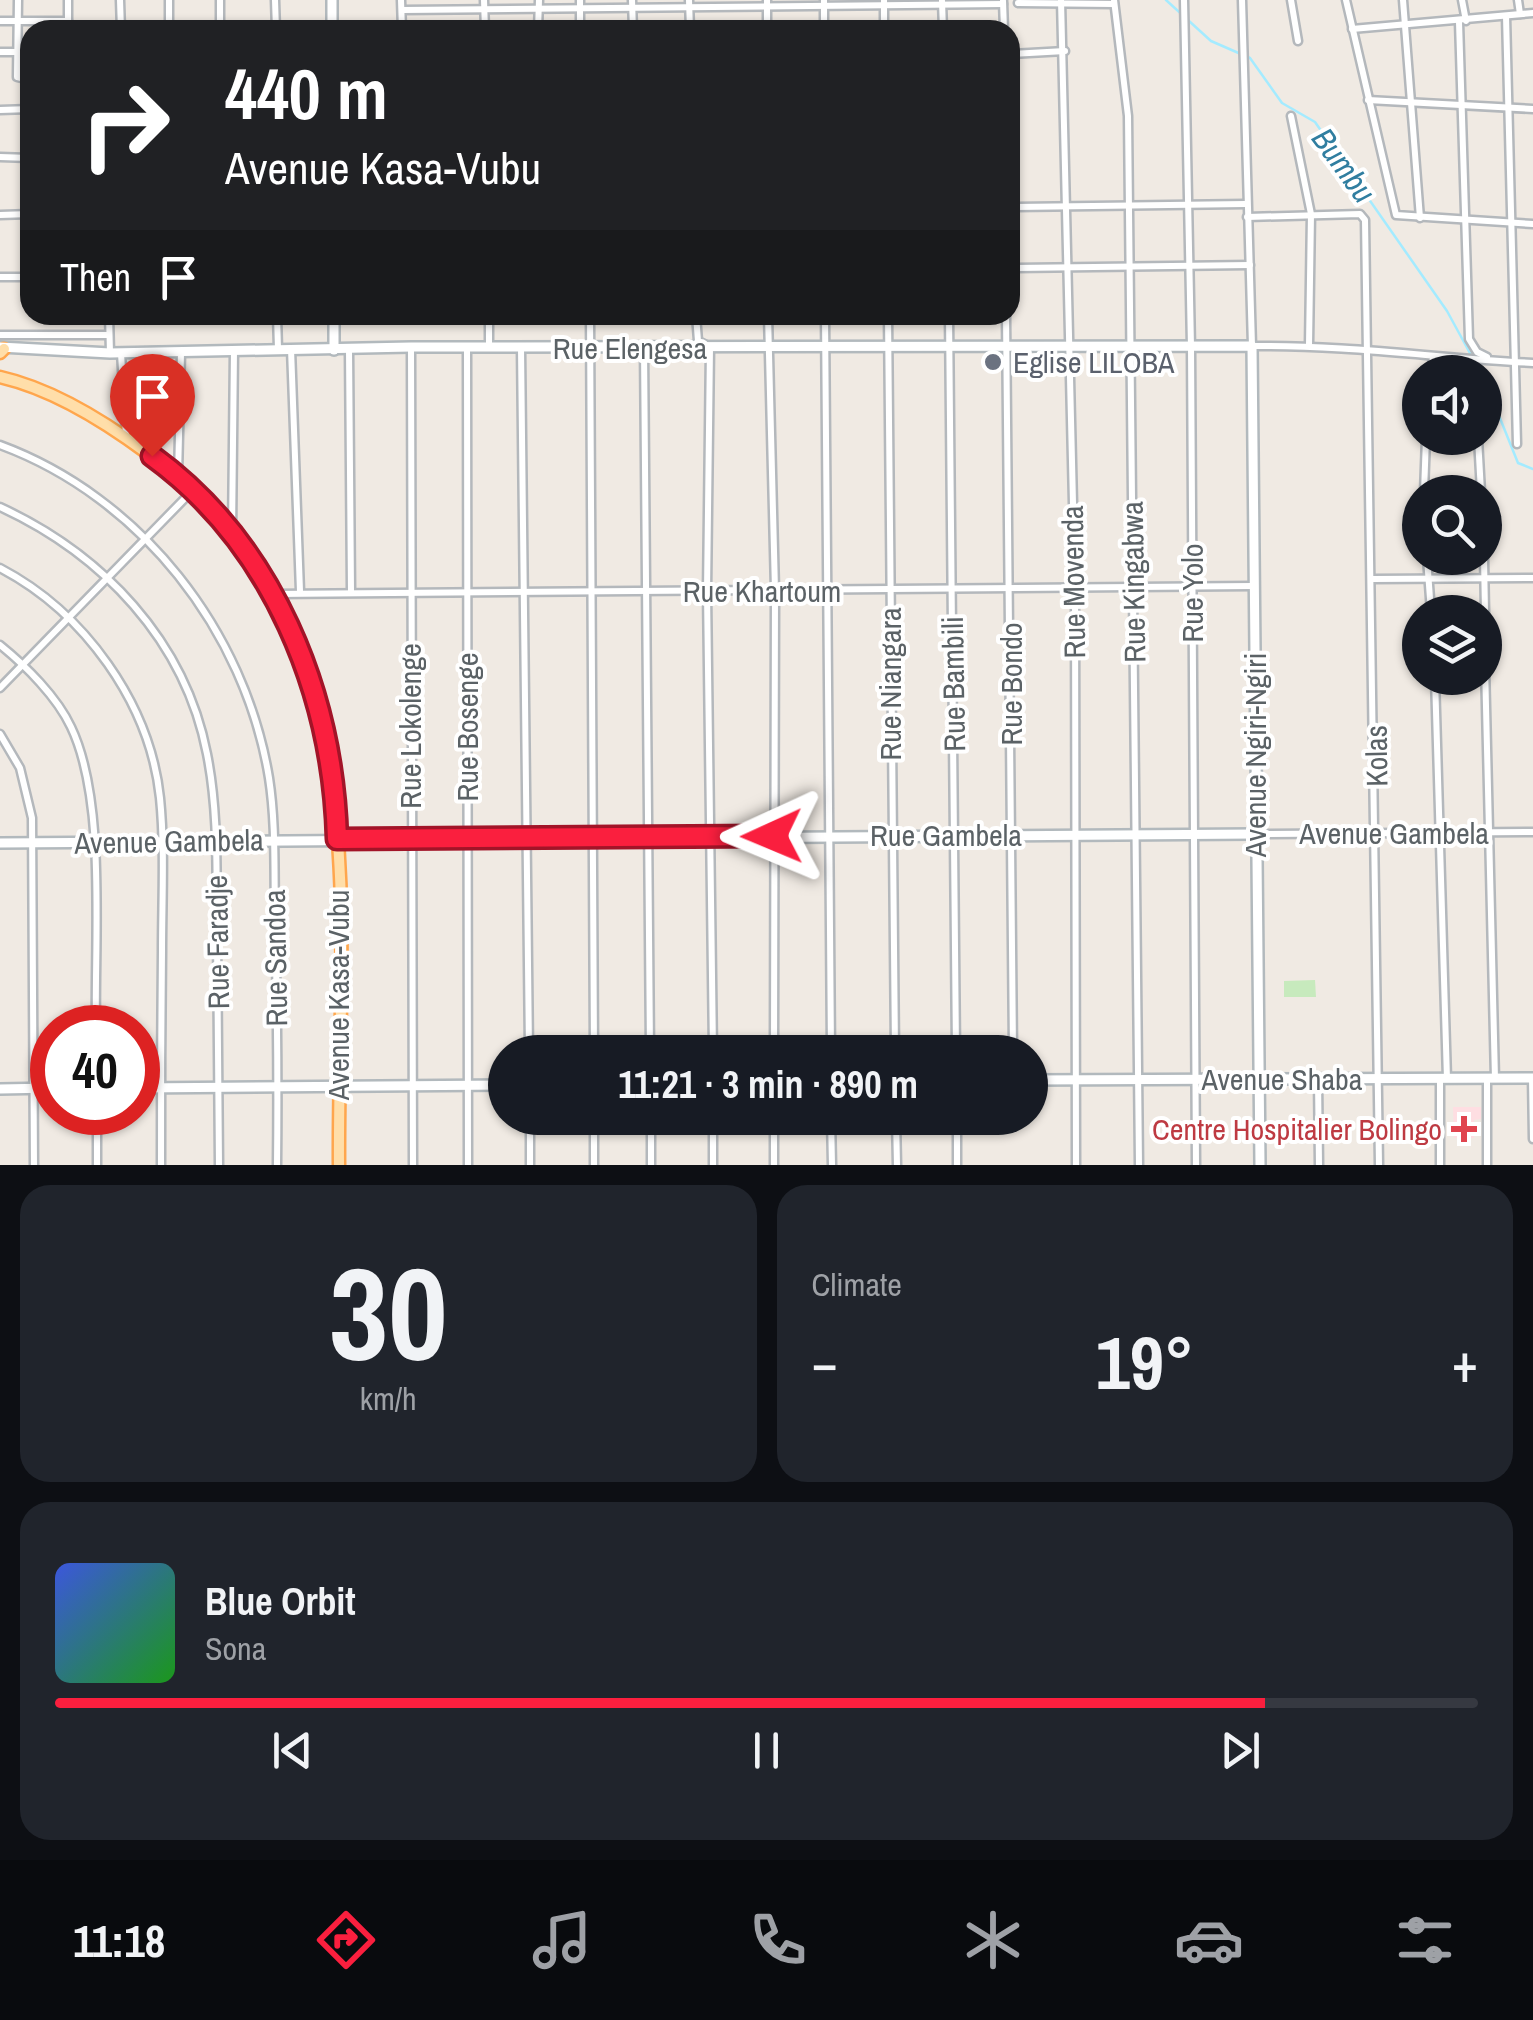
<!DOCTYPE html>
<meta charset="utf-8">
<style>
:root{--surface:#171b24;--page:#20242c;--text:#f1f3f6;--muted:#9ea1a6;--line:#363941;--accent:#fa1f3e}
body{margin:0;font-family:"Archivo Narrow",sans-serif;background:var(--page);color:var(--text);height:100vh;display:flex;flex-direction:column;font-size:38px;white-space:nowrap}
*{box-sizing:border-box;margin:0}
p{font-size:32px;color:var(--muted)}
.icon{flex:none;width:55px;height:55px;fill:none;stroke:currentColor;stroke-width:2;stroke-linecap:round;stroke-linejoin:round}
.map{position:relative;height:1165px;overflow:hidden}
.drawer{display:flex;flex-direction:column;gap:20px;padding:20px;background:#0d0f14;flex:1}
.drawer>*{flex:none}
.banner{position:absolute;left:20px;top:20px;width:1000px;height:305px;border-radius:30px;box-shadow:0 2px 8px #0004;background:#202124;color:#fff;overflow:hidden}
.controls{position:absolute;left:1402px;top:355px;display:grid;gap:20px}
.controls a{display:grid;place-items:center;width:100px;height:100px;border-radius:50%;background:var(--surface);box-shadow:0 2px 8px #0004;font-size:50px}
.speed{position:absolute;left:30px;top:1005px;display:flex;gap:20px;font-size:50px;font-weight:700;text-align:center}
.speed>*{display:grid;place-content:center;width:130px;height:130px;border-radius:50%;background:var(--surface);box-shadow:0 2px 8px #0004;line-height:1}
.speed .limit{border:15px solid #d22;background:#fff;color:#111}
.pin{position:absolute;display:grid;place-items:center;width:85px;height:85px;color:#fff;margin:-102px -42px;border-radius:50% 50% 50% 0;rotate:-45deg;box-shadow:0 0 10px #0007}
.pin .icon{rotate:45deg}
.me{position:absolute;width:110px;margin:-55px;rotate:269deg;stroke-linejoin:round;filter:drop-shadow(0 0 8px #0008)}
.turn{display:flex;align-items:center;gap:35px;height:210px;padding:0 40px;font-size:45px}
.turn .icon{width:130px;height:130px;stroke-width:2.5}
.turn b{display:block;font-size:70px;line-height:85px}
.then{display:flex;align-items:center;height:95px;padding:0 40px;background:#0003;gap:20px;font-size:38px}
.big{font-size:75px;font-weight:700;line-height:1.1}
.drawer .card{flex:1;display:flex;flex-direction:column;justify-content:center;gap:15px;min-width:0;padding:0 35px;border-radius:30px;background:var(--page)}
.drawer .dial{align-items:center;gap:0}
.dial b{font-size:130px;line-height:1}
.song{display:flex;align-items:center;gap:30px}
.cover{width:120px;height:120px;border-radius:15px;background:linear-gradient(135deg,hsl(230 70% 55%),hsl(120 70% 35%))}
.played{height:10px;border-radius:5px;background:linear-gradient(90deg,var(--accent) 85%,var(--line) 85%)}
.keys{display:flex;justify-content:space-around;direction:ltr}
.heat{display:flex;justify-content:space-between;align-items:center;font-size:55px;direction:ltr}
.drawer .tiles{flex:1;display:grid;gap:20px;grid-template-columns:1fr 1fr}
.card:last-child{grid-column:span 2}
.trip{position:absolute;left:488px;top:1035px;width:560px;height:100px;border-radius:50px;background:var(--surface);box-shadow:0 2px 8px #0004;font-weight:700;line-height:100px;text-align:center}
.tab-bar{display:flex;height:160px;justify-content:space-around;align-items:center;background:#090b0e;color:var(--muted)}
.tab-bar .icon{width:70px;height:70px}
.tab-bar .active{color:var(--accent)}
.tab-bar b{font-size:45px;color:var(--text)}
.map>svg:first-child{display:block}
</style>
<div class="map">
<svg width="1533" height="1165" viewBox="0 0 1533 1165">
<rect width="100%" height="100%" fill="#f0eae3"/>
<path fill="#fedee2" d="M 1453,1107 L 1481,1107 L 1481,1119 L 1474,1120 L 1474,1138 L 1454,1138 Z"/>
<path fill="#c7eabd" d="M 1315,980 L 1316,997 L 1284,997 L 1284,981 Z"/>
<g fill="none" stroke-linecap="round" stroke-linejoin="round">
<g stroke="#a4ebff" stroke-width="2.5">
<path d="M 1166,0 L 1211,41 L 1250,58 L 1282,103 L 1315,122 L 1447,311 L 1471,355"/>
<path d="M 1475,362 L 1480,372"/>
<path d="M 1485,381 L 1518,463 L 1533,469"/>
</g>
<defs>
<g id="street">
<path d="M 18,0 L 17,77 L 30,80"/>
<path d="M 68,0 L 68,30"/>
<path d="M 120,0 L 121,30"/>
<path d="M 220,0 L 220,30"/>
<path d="M 275,0 L 276,30"/>
<path d="M 401,0 L 402,30"/>
<path d="M 484,0 L 485,30"/>
<path d="M 580,0 L 580,30"/>
<path d="M 632,0 L 633,30"/>
<path d="M 689,0 L 690,30"/>
<path d="M 824,0 L 824,30"/>
<path d="M 1061,0 L 1075,587 L 1076,1165"/>
<path d="M 1114,0 L 1128,116 L 1139,1165"/>
<path d="M 1184,0 L 1191,347 L 1196,1165"/>
<path d="M 1242,0 L 1252,346 C 1346,345 1439,358 1533,363"/>
<path d="M 1291,0 L 1298,41"/>
<path d="M 1346,0 L 1396,215 L 1533,224"/>
<path d="M 1403,0 L 1420,218"/>
<path d="M 1462,0 L 1466,21"/>
<path d="M 1518,0 L 1520,14"/>
<path d="M 942,1 L 943,30"/>
<path d="M 1003,1 L 1004,30"/>
<path d="M 1018,3 L 1114,4"/>
<path d="M 402,10 L 1003,4"/>
<path d="M 1506,16 L 1517,444"/>
<path d="M 0,21 L 68,21"/>
<path d="M 1459,22 L 1469,339 L 1477,352 L 1487,357"/>
<path d="M 1352,29 L 1533,13"/>
<path d="M 169,30 L 169,0"/>
<path d="M 538,30 L 539,0"/>
<path d="M 767,30 L 767,0"/>
<path d="M 884,30 L 884,0"/>
<path d="M 0,52 L 17,52"/>
<path d="M 1010,54 L 1065,51"/>
<path d="M 1368,100 L 1533,109"/>
<path d="M 0,110 L 30,109"/>
<path d="M 1291,116 L 1311,214 L 1309,345"/>
<path d="M 0,157 L 30,158"/>
<path d="M 1010,207 L 1246,204"/>
<path d="M 0,215 L 30,214"/>
<path d="M 1247,217 L 1360,214 L 1365,220 L 1379,1165"/>
<path d="M 1010,268 L 1250,265"/>
<path d="M 0,277 L 30,277"/>
<path d="M 109,315 L 110,353"/>
<path d="M 277,315 L 278,349"/>
<path d="M 590,315 L 594,1052"/>
<path d="M 696,315 L 698,341 L 710,347 L 707,592 L 713,1052"/>
<path d="M 768,315 L 775,590 L 774,1052"/>
<path d="M 825,315 L 831,1052"/>
<path d="M 888,315 L 895,1052"/>
<path d="M 949,315 L 956,1052"/>
<path d="M 1006,315 L 1013,1052"/>
<path d="M 0,335 L 109,335"/>
<path d="M 411,347 L 413,1165"/>
<path d="M 489,347 L 489,315"/>
<path d="M 467,348 L 468,1165"/>
<path d="M 521,348 L 529,1052"/>
<path d="M 644,348 L 650,1052"/>
<path d="M 291,349 L 300,591"/>
<path d="M 349,350 L 351,591"/>
<path d="M 121,353 L 126,436"/>
<path d="M 1431,372 L 1433,357"/>
<path d="M 1478,438 L 1481,492"/>
<path d="M 0,445 C 141,497 245,631 269,778 C 276,823 274,870 275,915 C 277,998 278,1082 277,1165"/>
<path d="M 178,476 L 181,353"/>
<path d="M 1424,492 L 1426,438"/>
<path d="M 0,507 C 102,554 185,640 207,754 C 219,814 216,876 217,936 C 218,1013 219,1089 219,1165"/>
<path d="M 232,534 L 234,350"/>
<path d="M 1427,558 L 1431,612"/>
<path d="M 1484,558 L 1485,612"/>
<path d="M 0,568 C 84,612 150,703 160,798 C 165,848 162,900 162,951 C 161,1022 161,1094 161,1165"/>
<path d="M 1373,579 L 1533,578"/>
<path d="M 273,594 L 1253,586"/>
<path d="M 0,645 C 26,666 57,697 71,727 C 107,802 94,943 96,1028"/>
<path d="M 1485,665 L 1495,1079"/>
<path d="M 1435,678 L 1447,1079"/>
<path d="M 0,688 L 191,492"/>
<path d="M 0,734 L 20,768 L 32,818 L 34,1165"/>
<path d="M 1255,834 L 1533,832"/>
<path d="M 1532,1078 L 1533,1139"/>
<path d="M 1318,1079 L 1319,1165"/>
<path d="M 1487,1079 L 1487,1165"/>
<path d="M 97,1112 L 97,1165"/>
<path d="M 530,1118 L 530,1165"/>
<path d="M 594,1118 L 594,1165"/>
<path d="M 651,1118 L 651,1165"/>
<path d="M 774,1118 L 774,1165"/>
<path d="M 831,1118 L 832,1165"/>
<path d="M 896,1118 L 897,1165"/>
<path d="M 957,1118 L 957,1165"/>
<path d="M 713,1165 L 713,1118"/>
<path d="M 1440,1165 L 1440,1079"/>
</g>
<g id="secondary">
<path d="M 332,0 L 332,30"/>
<path d="M 334,315 L 334,350"/>
<path d="M 0,347 L 110,353 L 411,347 L 1252,346 L 1260,1165"/>
<path d="M 0,843 L 1255,834"/>
<path d="M 1030,1080 L 1533,1078"/>
<path d="M 138,1088 L 505,1085"/>
<path d="M 0,1089 L 52,1088"/>
</g>
<g id="primary">
<path d="M 0,353 L 4,349"/>
<path d="M 0,377 C 53,389 104,421 147,453 C 384,627 337,908 339,1165"/>
</g>
</defs>
<use href="#street" stroke="#b4b8bc" stroke-width="11"/>
<use href="#secondary" stroke="#b2b9bd" stroke-width="14"/>
<use href="#primary" stroke="#ffa64d" stroke-width="15"/>
<use href="#street" stroke="#fff" stroke-width="6"/>
<use href="#secondary" stroke="#fff" stroke-width="9"/>
<use href="#primary" stroke="#ffdea9" stroke-width="10"/>
</g>
<g fill="none" stroke-linecap="round" stroke-linejoin="round">
<defs>
<path id="route" d="M 152,456 C 273,544 333,693 337,839 L 772,836"/>
</defs>
<use href="#route" stroke="#a21428" stroke-width="25"/>
<use href="#route" stroke="#fa1f3e" stroke-width="18"/>
</g>
<circle fill="#6b7280" stroke="#fff" stroke-width="4" cx="993" cy="362" r="10"/>
<path fill="#e0444e" stroke="#fff" stroke-width="4" d="M1459 1114h10v10h10v10h-10v10h-10v-10h-10v-10h10z"/>
<g text-anchor="middle" dominant-baseline="central" stroke-width="8" stroke-linejoin="round" paint-order="stroke">
<g font-size="30" fill="#5b6266" stroke="#fff">
<text x="630" y="348">Rue Elengesa</text>
<text transform="translate(1073 582) rotate(-91)">Rue Movenda</text>
<text transform="translate(1133 582) rotate(-91)">Rue Kingabwa</text>
<text x="762" y="591">Rue Khartoum</text>
<text transform="translate(1192 593) rotate(-90)">Rue Yolo</text>
<text transform="translate(890 684) rotate(-90)">Rue Niangara</text>
<text transform="translate(953 684) rotate(-91)">Rue Bambili</text>
<text transform="translate(1011 684) rotate(-90)">Rue Bondo</text>
<text transform="translate(410 726) rotate(-90)">Rue Lokolenge</text>
<text transform="translate(467 727) rotate(-90)">Rue Bosenge</text>
<text transform="translate(1255 755) rotate(-90)">Avenue Ngiri-Ngiri</text>
<text transform="translate(1376 756) rotate(-91)">Kolas</text>
<text x="1394" y="833">Avenue Gambela</text>
<text x="946" y="835">Rue Gambela</text>
<text transform="translate(169 841) rotate(-1)">Avenue Gambela</text>
<text transform="translate(217 942) rotate(-91)">Rue Faradje</text>
<text transform="translate(275 958) rotate(-91)">Rue Sandoa</text>
<text transform="translate(338 995) rotate(-90)">Avenue Kasa-Vubu</text>
<text x="1282" y="1079">Avenue Shaba</text>
</g>
<g font-size="30" fill="#5b616d" stroke="#fff" text-anchor="start">
<text x="1013" y="362">Eglise LILOBA</text>
</g>
<g font-size="30" fill="#be3a42" stroke="#fff" text-anchor="end">
<text x="1442" y="1129">Centre Hospitalier Bolingo</text>
</g>
<g font-size="32" font-style="italic" fill="#307ea0" stroke="#fff">
<text transform="translate(1344 165) rotate(54)">Bumbu</text>
</g>
</g>
</svg>
<div class="controls">
<a><svg class="icon" aria-label="sound" viewBox="0 0 24 24"><path d="M4 9h4l5-4v14l-5-4H4zM17 9q2 3 0 6"/></svg></a>
<a><svg class="icon" aria-label="search" viewBox="0 0 24 24"><circle cx="10" cy="10" r="6"/><path d="M15 15l6 6"/></svg></a>
<a><svg class="icon" aria-label="layers" viewBox="0 0 24 24"><path d="M12 4l9 5-9 5-9-5zM3 14l9 5 9-5"/></svg></a>
</div>
<div class="speed"><div class="limit">40</div></div>
<div class="pin" style="left:152px;top:456px;background:#d93025"><svg class="icon" aria-label="arrive" viewBox="0 0 24 24"><path d="M6 21V4h12l-3 4 3 4H6"/></svg></div>
<svg class="me" style="left:772px;top:836px" viewBox="-20 -20 40 40"><path d="M0-17L14 15 0 8-14 15z" fill="#fa1f3e" stroke="#fff" stroke-width="4"/></svg>
<div class="trip">11:21 · 3 min · 890 m</div>
<div class="banner">
<div class="turn"><svg class="icon" aria-label="right" viewBox="0 0 24 24"><path d="M7 20v-9h11M14 6l5 5-5 5"/></svg><div><b>440 m</b>Avenue Kasa-Vubu</div></div>
<div class="then">Then<svg class="icon" aria-label="arrive" viewBox="0 0 24 24"><path d="M6 21V4h12l-3 4 3 4H6"/></svg></div>
</div>
</div>
<section class="drawer">
<div class="tiles">
<div class="card dial"><b>30</b><p>km/h</p></div>
<div class="card"><p>Climate</p>
<div class="heat"><a>−</a><b class="big">19°</b><a>+</a></div>
</div>
<div class="card">
<div class="song"><i class="cover"></i><div><b>Blue Orbit</b><p>Sona</p></div></div>
<div class="played"></div>
<div class="keys"><svg class="icon" aria-label="previous" viewBox="0 0 24 24"><path d="M18 5L8 12l10 7zM5 5v14"/></svg><svg class="icon" aria-label="pause" viewBox="0 0 24 24"><path d="M8 5v14M16 5v14"/></svg><svg class="icon" aria-label="next" viewBox="0 0 24 24"><path d="M6 5l10 7-10 7zM19 5v14"/></svg></div>
</div>
</div>
</section>
<nav class="tab-bar">
<b>11:18</b>
<svg class="icon active" aria-label="directions" viewBox="0 0 24 24"><path d="M12 3l9 9-9 9-9-9zM9 14v-3h6M13 9l2 2-2 2"/></svg>
<svg class="icon" aria-label="music" viewBox="0 0 24 24"><path d="M9 18V5l10-2v13"/><circle cx="6" cy="18" r="3"/><circle cx="16" cy="16" r="3"/></svg>
<svg class="icon" aria-label="phone" viewBox="0 0 24 24"><path d="M5 4h4l2 5-3 2q2 4 5 5l2-3 5 2v4C11 20 4 13 5 4z"/></svg>
<svg class="icon" aria-label="climate" viewBox="0 0 24 24"><path d="M12 3v18M4 7l16 10M4 17L20 7"/></svg>
<svg class="icon" aria-label="car" viewBox="0 0 24 24"><path d="M5 17H2v-5l4-1 3-4h7l3 4 3 1v5h-3M9 17h6M6 11h13"/><circle cx="7" cy="17" r="2"/><circle cx="17" cy="17" r="2"/></svg>
<svg class="icon" aria-label="filters" viewBox="0 0 24 24"><path d="M4 7h16M4 17h16"/><circle cx="9" cy="7" r="2"/><circle cx="15" cy="17" r="2"/></svg>
</nav>
